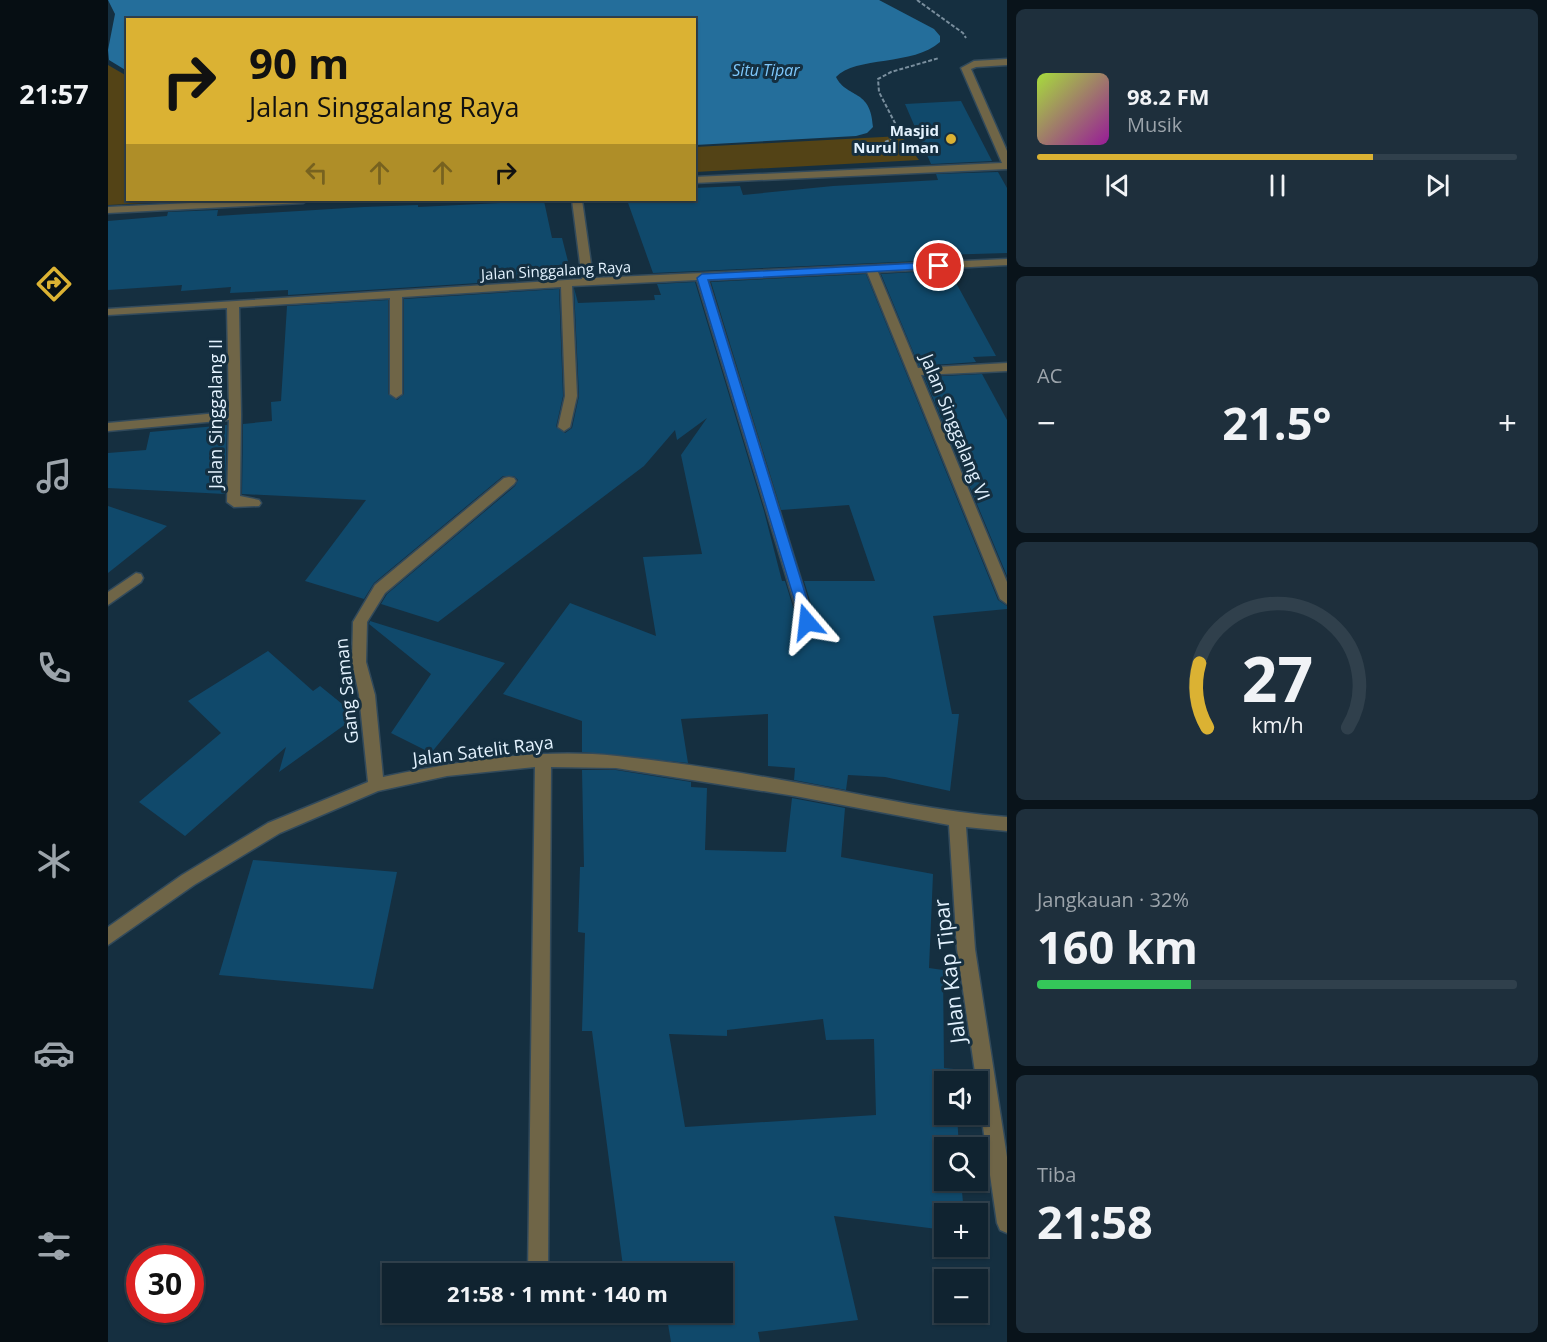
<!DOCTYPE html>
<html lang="id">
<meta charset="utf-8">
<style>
:root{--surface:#102330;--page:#1e2f3c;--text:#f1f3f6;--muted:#9ca4ab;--line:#30404c;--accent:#dbb233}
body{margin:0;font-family:"Open Sans",sans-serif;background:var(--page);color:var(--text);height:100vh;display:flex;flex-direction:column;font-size:22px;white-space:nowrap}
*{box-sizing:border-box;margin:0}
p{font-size:20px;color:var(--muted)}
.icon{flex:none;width:33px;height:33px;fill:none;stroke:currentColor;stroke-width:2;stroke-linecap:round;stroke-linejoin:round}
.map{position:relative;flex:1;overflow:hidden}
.side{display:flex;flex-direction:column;gap:9px;padding:9px;background:#09131a;width:540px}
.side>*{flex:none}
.top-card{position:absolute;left:18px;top:18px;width:570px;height:183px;border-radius:0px;box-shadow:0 2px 4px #0004,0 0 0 2px var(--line);background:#dbb233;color:#111;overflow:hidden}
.controls{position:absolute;left:826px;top:1071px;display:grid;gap:12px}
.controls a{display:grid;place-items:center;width:54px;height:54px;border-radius:0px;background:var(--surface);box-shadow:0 2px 4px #0004,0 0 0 2px var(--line);font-size:30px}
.speed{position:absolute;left:18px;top:1245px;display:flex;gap:12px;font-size:30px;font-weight:700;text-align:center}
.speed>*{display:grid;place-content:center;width:78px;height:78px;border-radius:50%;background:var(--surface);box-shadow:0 2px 4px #0004,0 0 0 2px var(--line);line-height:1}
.speed .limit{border:9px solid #d22;background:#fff;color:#111}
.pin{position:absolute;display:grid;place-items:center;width:51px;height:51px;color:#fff;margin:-26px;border:3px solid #fff;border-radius:50%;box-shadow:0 2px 6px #0007}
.me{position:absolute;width:66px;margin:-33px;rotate:343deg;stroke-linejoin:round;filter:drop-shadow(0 0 4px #0008)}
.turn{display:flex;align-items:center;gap:21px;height:126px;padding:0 24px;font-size:27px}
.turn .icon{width:78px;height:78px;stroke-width:2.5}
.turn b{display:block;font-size:42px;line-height:51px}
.lanes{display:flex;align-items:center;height:57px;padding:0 24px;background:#0003;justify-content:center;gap:30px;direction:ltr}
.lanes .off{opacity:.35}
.big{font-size:45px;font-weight:700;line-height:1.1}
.side .widget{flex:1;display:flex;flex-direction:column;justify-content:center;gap:9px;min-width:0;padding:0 21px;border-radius:9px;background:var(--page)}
.side .dial{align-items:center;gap:0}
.dial svg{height:156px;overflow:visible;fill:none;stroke:var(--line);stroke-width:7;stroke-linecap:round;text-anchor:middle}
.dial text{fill:var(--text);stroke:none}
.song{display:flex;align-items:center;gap:18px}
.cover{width:72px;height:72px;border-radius:9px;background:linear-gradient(135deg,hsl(80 70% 55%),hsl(300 70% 35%))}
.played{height:6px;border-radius:3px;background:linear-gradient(90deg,var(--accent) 70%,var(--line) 70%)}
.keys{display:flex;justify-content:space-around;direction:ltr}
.heat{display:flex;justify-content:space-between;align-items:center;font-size:33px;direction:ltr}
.charge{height:9px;border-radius:4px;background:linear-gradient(90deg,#34c759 32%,var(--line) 0)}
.trip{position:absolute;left:274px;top:1263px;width:351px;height:60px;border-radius:0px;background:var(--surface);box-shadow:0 2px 4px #0004,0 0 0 2px var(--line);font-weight:700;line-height:60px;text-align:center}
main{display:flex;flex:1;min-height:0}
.tab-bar{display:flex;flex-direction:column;width:108px;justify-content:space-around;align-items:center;background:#060e13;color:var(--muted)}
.tab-bar .icon{width:42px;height:42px}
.tab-bar .active{color:var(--accent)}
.tab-bar b{font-size:27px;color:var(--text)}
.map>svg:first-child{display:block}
</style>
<main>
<nav class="tab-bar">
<b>21:57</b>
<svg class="icon active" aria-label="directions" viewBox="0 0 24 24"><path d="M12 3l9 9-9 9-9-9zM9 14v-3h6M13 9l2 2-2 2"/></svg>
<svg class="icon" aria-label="music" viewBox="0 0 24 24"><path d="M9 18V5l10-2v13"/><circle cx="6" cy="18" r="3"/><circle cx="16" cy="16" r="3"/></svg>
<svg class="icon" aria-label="phone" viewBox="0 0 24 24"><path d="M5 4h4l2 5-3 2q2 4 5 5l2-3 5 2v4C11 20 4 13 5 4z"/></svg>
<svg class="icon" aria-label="climate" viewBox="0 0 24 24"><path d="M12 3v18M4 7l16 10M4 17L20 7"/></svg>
<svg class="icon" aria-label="car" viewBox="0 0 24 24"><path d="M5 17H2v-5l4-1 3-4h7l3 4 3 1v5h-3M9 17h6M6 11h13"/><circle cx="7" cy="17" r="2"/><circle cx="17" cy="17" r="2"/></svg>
<svg class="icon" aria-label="filters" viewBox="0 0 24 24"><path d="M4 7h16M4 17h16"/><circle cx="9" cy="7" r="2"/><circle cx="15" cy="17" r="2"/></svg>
</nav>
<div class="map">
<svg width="899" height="1342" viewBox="0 0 899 1342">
<rect width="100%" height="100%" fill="#152f40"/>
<g fill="#534316">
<path d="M 0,65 L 19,76 L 20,200 L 105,200 L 0,205 Z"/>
<path d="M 793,136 L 811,160 L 587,172 L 587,147 Z"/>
</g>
<path fill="#246e9b" d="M 0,0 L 771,0 L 826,29 L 832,36 L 832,42 C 806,66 747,56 728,77 C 739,99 763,88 765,127 L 759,133 L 748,136 L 587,145 L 586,20 L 20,20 L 19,71 L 1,60 L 0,50 L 7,14 Z"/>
<g fill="#10496b" fill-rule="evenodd">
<path d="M 853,101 L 884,161 L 823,164 L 797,104 Z"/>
<path d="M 890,172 L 899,188 L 899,253 L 832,255 L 835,260 L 545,273 L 519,200 L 586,200 L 586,188 L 632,186 L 635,195 L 725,186 L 830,180 L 828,174 Z"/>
<path d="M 436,201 L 444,238 L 454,238 L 464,277 L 180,295 L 180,290 L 122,293 L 123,287 L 73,291 L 74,285 L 0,290 L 0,221 L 59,216 L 60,212 L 110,210 L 109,216 L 256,207 L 310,205 L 310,207 Z"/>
<path d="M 841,270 L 888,356 L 865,357 L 868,362 L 811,366 L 773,274 Z"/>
<path d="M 758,274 L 890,600 L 899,606 L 899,609 L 825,616 L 844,714 L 851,714 L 842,791 L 777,777 L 740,775 L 738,790 L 686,780 L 687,768 L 660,766 L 660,714 L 573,719 L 580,763 L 474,752 L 474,721 L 395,694 L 462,603 L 548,636 L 535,557 L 594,554 L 573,455 L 599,418 L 569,440 L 567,430 L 536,466 L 330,622 L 273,604 L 279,594 L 407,486 L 410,480 L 406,476 L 395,476 L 266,583 L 256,599 L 197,581 L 258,500 L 134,494 L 135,424 L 164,421 L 163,402 L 173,401 L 179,306 L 280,300 L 280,394 L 289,400 L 296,394 L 296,299 L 451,289 L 455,396 L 448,427 L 457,433 L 464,428 L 471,396 L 466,288 L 470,303 L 547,300 L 546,295 L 553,295 L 549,284 L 587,282 L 656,511 L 674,581 L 677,581 L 690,623 L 700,629 L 708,621 L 696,581 L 767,581 L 741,505 L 673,510 L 603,282 Z"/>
<path d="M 874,374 L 899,420 L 899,576 L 816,377 Z"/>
<path d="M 119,425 L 117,494 L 0,488 L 0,453 L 38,450 L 42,432 Z"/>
<path d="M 0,506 L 59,526 L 0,573 Z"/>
<path d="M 262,621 L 397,663 L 323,753 L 283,733 L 323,674 L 261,624 Z"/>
<path d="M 160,651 L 205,691 L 212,686 L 249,716 L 171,772 L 178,747 L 77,836 L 31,802 L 113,733 L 80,701 Z"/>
<path d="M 474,770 L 508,770 L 583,782 L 583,787 L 599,788 L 597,850 L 678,852 L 684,798 L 737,808 L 733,857 L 825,874 L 821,968 L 835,970 L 836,1068 L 846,1069 L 847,1082 L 837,1082 L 837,1114 L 849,1114 L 851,1148 L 837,1148 L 837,1180 L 853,1180 L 856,1214 L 837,1214 L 837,1230 L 726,1216 L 750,1320 L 650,1332 L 652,1342 L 563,1342 L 558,1312 L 615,1312 L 615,1274 L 516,1274 L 484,1031 L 474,1031 L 477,933 L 470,932 L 472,867 L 476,867 ZM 715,1019 L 718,1040 L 766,1039 L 768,1115 L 577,1127 L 561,1034 L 619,1036 L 619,1030 Z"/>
<path d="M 145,860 L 289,872 L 265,989 L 111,975 Z"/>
</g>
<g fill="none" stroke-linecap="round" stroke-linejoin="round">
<defs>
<g id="minor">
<path d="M 899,59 L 899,65 L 868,67 L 863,69 L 899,151 L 899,169 L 586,183 L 586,177 L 894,163 L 853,68 L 866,61 Z"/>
<path d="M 143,200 L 200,200 L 195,203 L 0,213 L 0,207 Z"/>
<path d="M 464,200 L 474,200 L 485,278 L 899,259 L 899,265 L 770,272 L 810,368 L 899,363 L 899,371 L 813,375 L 899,582 L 899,604 L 892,599 L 759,272 L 600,280 L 706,622 L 699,627 L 692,622 L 589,280 L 464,286 L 469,396 L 462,427 L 456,431 L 450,427 L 457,396 L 453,287 L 294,297 L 294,394 L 288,398 L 282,394 L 282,298 L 131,307 L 133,415 L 132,496 L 151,500 L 153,503 L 151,506 L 126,507 L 119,502 L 121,420 L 0,431 L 0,423 L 121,412 L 119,308 L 0,315 L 0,309 L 474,279 Z"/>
<path d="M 401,477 L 406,478 L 408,481 L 406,484 L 277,593 L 259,622 L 258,662 L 267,695 L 275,777 C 351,761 431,748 509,756 C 575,763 642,774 707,786 C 771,798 834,812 899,817 L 899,831 L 858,827 L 867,949 L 899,1157 L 899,1233 L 892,1230 L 889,1223 L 849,949 L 841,825 L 687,796 L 508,768 L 443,767 L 440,1274 L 420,1274 L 427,767 L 339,776 L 270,791 L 172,833 L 86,885 L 0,945 L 0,927 L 74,875 L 160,823 L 260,782 L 251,695 L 244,662 L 245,622 L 267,585 L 396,478 Z"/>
<path d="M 28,573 L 33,574 L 35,578 L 33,582 L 0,605 L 0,592 Z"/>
</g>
</defs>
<use href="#minor" stroke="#324a5b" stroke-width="3"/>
<g stroke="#798e9d" stroke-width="2" stroke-dasharray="4 2" stroke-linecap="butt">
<path d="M 809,0 L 855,33 L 858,38"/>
<path d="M 777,142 L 782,140 L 789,127 L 771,92 L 770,79 L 783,72 L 831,58"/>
</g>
<use href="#minor" fill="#6f6547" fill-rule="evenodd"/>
</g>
<path fill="#1a73e8" stroke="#114b97" stroke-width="1.5" d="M 831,262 L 836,266 L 834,268 L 600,280 L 706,622 L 704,625 L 694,625 L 589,278 L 594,274 Z"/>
<circle fill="#dbb233" stroke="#152f40" stroke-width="2" cx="843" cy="139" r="6"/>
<g text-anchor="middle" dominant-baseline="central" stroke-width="6" stroke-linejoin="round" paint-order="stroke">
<g font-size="15" font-weight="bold" fill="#e3f2fe" stroke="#152f40" text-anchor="end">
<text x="831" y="130">Masjid<tspan x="831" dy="17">Nurul Iman</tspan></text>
</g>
<g font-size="15" fill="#e3f2fe" stroke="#152f40">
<text transform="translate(448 270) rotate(-3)">Jalan Singgalang Raya</text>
</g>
<g font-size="16" font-style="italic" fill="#7ec8fc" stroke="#152f40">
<text x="658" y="70">Situ Tipar</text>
</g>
<g font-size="18" fill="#e3f2fe" stroke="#152f40">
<text transform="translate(107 414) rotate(-90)">Jalan Singgalang II</text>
<text transform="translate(848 427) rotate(68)">Jalan Singgalang VI</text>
<text transform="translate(238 691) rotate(-96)">Gang Saman</text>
<text transform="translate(375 750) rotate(-7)">Jalan Satelit Raya</text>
</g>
<g font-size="21" fill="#e3f2fe" stroke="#152f40">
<text transform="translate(841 971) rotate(-97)">Jalan Kap Tipar</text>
</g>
</g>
</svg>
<div class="controls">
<a><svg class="icon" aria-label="sound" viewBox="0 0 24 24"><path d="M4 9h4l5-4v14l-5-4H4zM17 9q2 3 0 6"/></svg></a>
<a><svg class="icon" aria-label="search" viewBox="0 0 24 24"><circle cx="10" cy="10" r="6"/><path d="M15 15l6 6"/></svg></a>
<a>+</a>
<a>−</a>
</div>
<div class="speed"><div class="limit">30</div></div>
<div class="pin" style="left:831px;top:266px;background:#d93025"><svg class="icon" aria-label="arrive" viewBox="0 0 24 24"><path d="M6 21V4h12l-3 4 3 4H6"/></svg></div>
<svg class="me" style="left:699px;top:622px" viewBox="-20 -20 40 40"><path d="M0-17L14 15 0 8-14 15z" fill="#1a73e8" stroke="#fff" stroke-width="4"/></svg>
<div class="trip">21:58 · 1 mnt · 140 m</div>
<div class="top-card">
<div class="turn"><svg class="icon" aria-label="right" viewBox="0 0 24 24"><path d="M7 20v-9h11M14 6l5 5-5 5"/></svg><div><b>90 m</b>Jalan Singgalang Raya</div></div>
<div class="lanes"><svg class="icon off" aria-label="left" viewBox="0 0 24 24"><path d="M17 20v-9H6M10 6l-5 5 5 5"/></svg><svg class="icon off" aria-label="ahead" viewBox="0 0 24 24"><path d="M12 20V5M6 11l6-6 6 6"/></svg><svg class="icon off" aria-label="ahead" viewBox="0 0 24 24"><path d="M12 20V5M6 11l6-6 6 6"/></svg><svg class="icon" aria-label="right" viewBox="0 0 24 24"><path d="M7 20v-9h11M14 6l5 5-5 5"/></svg></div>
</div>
</div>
<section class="side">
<div class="widget">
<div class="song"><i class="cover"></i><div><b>98.2 FM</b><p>Musik</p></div></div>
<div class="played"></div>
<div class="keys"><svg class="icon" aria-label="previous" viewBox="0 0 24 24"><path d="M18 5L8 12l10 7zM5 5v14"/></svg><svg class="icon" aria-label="pause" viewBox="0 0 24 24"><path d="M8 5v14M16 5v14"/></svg><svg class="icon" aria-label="next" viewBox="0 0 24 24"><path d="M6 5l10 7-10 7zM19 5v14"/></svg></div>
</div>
<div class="widget"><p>AC</p>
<div class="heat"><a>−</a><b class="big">21.5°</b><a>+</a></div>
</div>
<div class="widget dial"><svg viewBox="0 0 100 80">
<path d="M14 69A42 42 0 1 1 86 69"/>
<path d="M14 69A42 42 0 0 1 10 36" stroke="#dbb233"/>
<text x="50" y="56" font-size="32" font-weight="700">27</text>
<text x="50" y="72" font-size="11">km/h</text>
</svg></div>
<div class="widget"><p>Jangkauan · 32%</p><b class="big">160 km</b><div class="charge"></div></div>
<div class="widget"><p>Tiba</p><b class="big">21:58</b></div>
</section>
</main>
